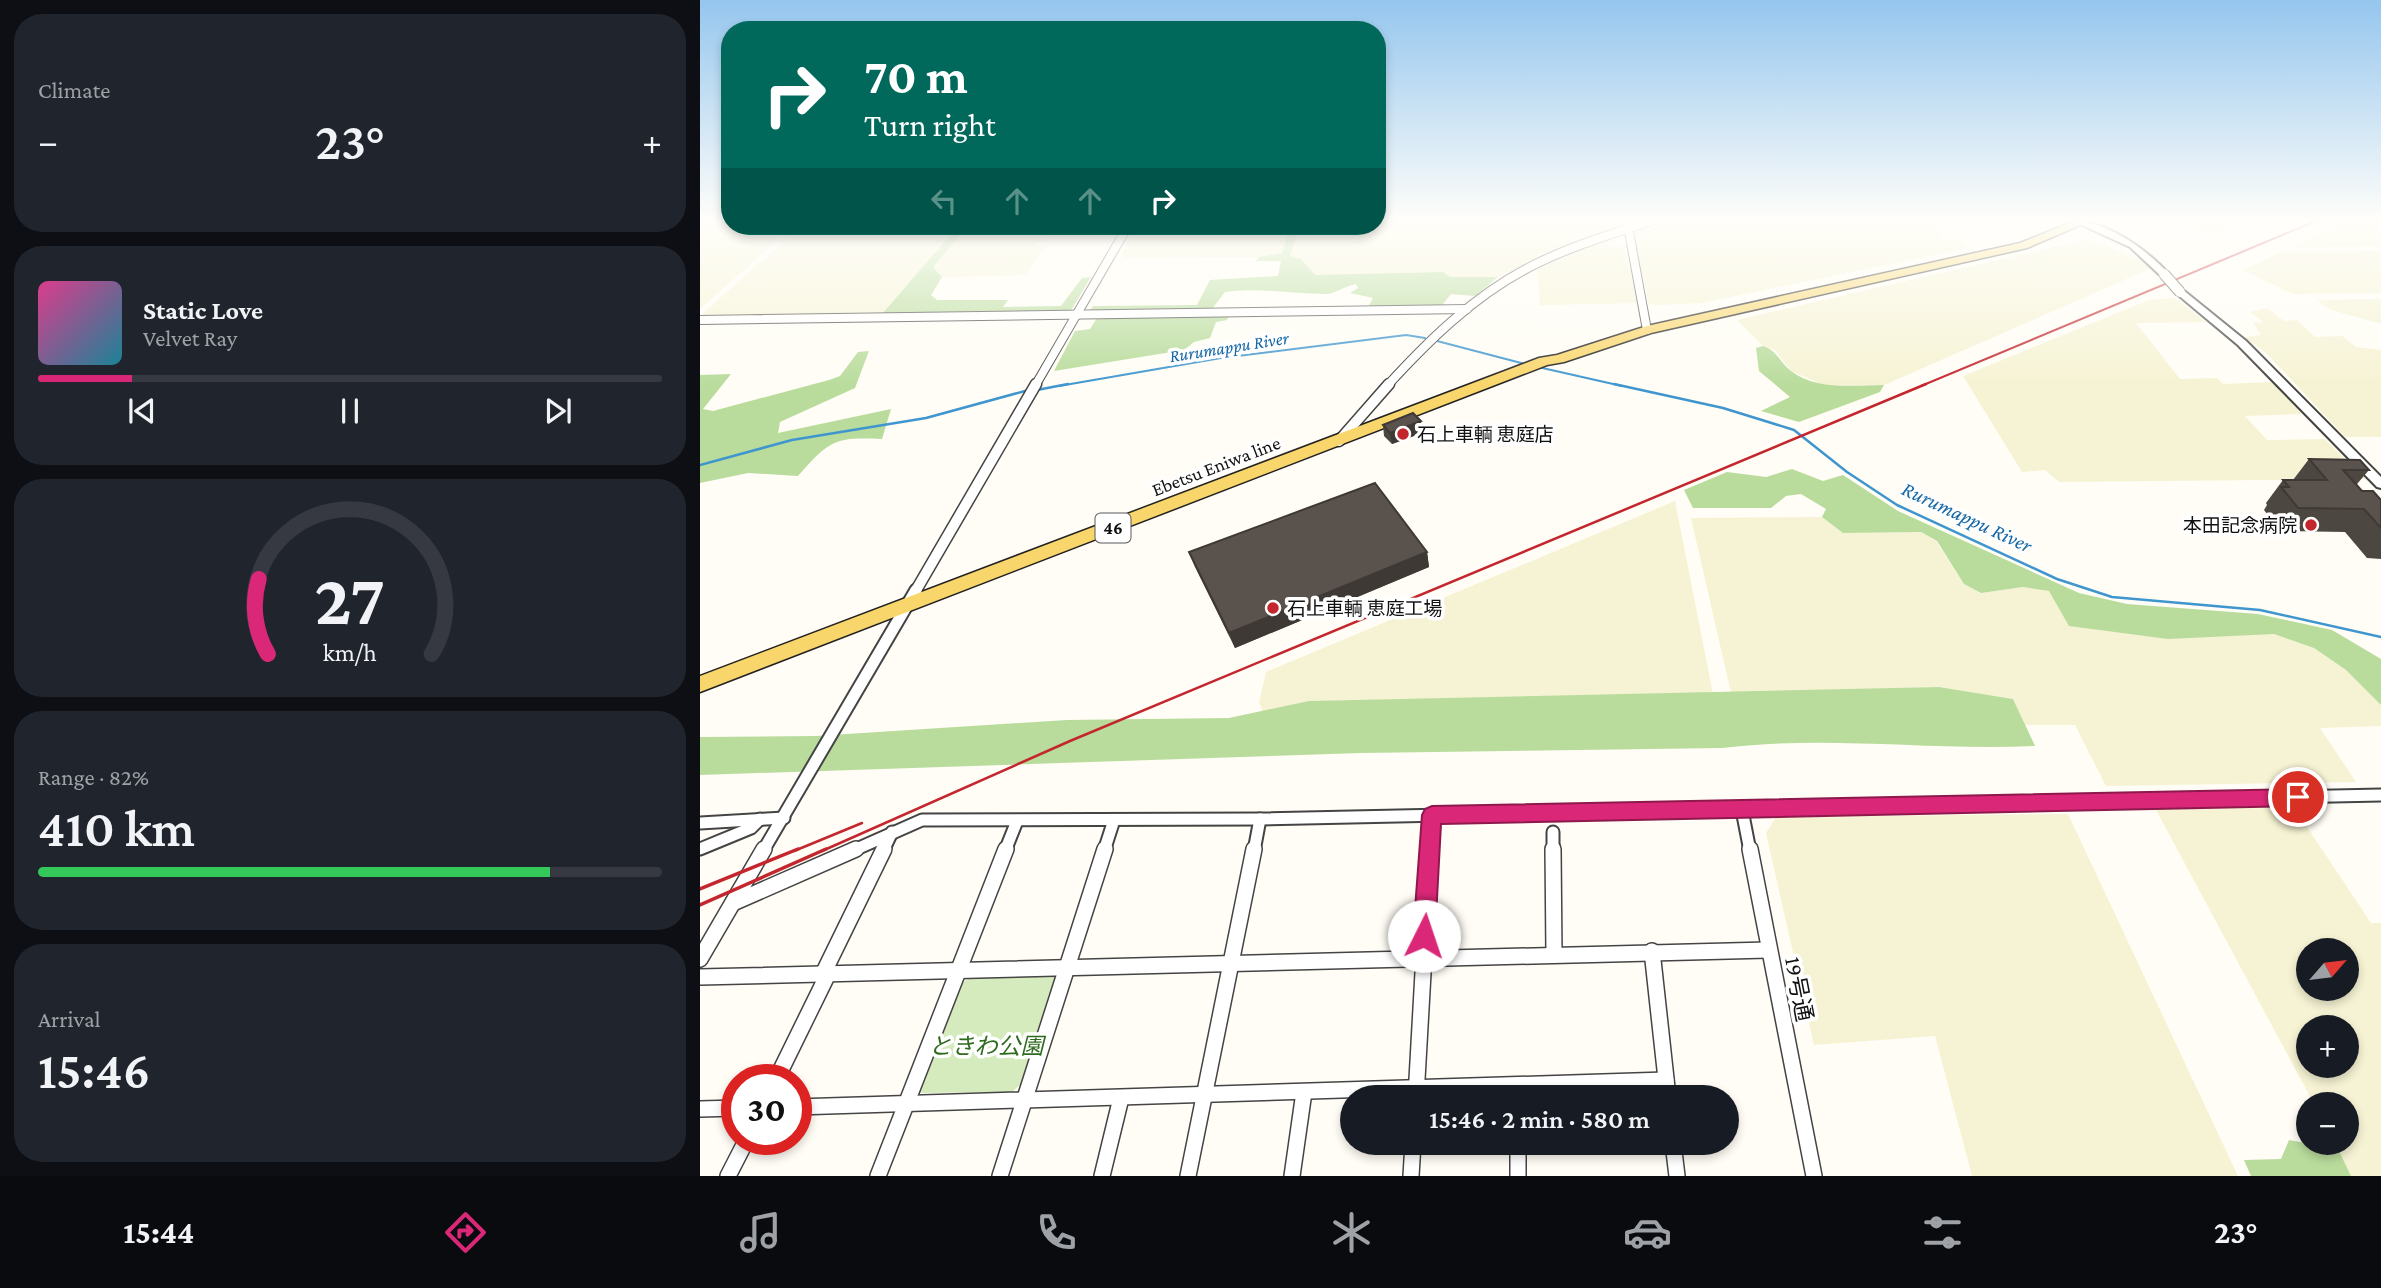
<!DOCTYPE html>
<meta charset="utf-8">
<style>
:root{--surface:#171b24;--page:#20242c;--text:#f1f3f6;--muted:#9ea1a6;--line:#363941;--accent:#db2777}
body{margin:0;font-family:"Crimson Pro","Noto Sans JP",serif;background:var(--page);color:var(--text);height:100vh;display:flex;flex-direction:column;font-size:26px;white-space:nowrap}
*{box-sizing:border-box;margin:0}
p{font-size:23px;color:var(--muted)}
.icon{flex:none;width:38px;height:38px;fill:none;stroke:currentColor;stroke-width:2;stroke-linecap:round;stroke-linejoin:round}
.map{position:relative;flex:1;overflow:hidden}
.sheet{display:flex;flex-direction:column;gap:14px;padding:14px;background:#0d0f14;width:700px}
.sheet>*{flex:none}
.hud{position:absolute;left:21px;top:21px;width:665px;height:214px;border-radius:28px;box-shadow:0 4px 10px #0003;background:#00695c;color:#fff;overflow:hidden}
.needle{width:46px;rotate:62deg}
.fabs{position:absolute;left:1596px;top:938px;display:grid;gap:14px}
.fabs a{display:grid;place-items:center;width:63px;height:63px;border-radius:50%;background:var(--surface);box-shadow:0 4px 10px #0003;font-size:35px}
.speed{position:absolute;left:21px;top:1064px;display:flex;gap:14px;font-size:35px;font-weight:700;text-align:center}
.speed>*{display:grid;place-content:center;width:91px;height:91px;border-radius:50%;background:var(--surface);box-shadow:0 4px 10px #0003;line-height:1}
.speed .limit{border:10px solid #d22;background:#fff;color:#111}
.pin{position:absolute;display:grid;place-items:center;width:60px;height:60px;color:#fff;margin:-30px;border:4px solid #fff;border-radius:50%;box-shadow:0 2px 7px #0007}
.me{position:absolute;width:77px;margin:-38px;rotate:4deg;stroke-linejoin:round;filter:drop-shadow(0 0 5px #0008)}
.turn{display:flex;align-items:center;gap:24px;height:147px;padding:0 28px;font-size:32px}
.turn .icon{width:91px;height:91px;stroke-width:2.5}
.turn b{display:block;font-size:49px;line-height:60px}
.lanes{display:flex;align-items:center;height:66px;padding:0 28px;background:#0003;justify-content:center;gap:35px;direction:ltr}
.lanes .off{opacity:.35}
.big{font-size:52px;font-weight:600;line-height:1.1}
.sheet .card{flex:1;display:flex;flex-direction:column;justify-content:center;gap:10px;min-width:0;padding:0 24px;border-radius:28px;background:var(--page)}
.sheet .dial{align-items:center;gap:0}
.dial svg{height:182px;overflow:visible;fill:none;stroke:var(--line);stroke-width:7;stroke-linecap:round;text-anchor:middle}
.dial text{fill:var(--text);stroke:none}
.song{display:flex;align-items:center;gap:21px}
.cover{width:84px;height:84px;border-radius:10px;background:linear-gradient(135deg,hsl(330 70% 55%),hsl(190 70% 35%))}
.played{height:7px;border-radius:4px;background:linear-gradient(90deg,var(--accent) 15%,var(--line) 15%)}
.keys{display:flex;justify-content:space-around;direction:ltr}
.heat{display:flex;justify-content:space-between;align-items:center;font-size:38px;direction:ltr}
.charge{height:10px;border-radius:5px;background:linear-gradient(90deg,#34c759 82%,var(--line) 0)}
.trip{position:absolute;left:640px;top:1085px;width:399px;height:70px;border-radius:35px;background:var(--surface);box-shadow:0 4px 10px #0003;font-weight:600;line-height:70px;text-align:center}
.menu{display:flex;height:112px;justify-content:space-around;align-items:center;background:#090b0e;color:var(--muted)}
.menu .icon{width:49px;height:49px}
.menu .active{color:var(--accent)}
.menu b{font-size:32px;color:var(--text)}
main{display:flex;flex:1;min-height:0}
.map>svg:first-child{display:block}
</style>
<main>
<section class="sheet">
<div class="card"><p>Climate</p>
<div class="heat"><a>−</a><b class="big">23°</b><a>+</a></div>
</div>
<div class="card">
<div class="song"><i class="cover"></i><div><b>Static Love</b><p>Velvet Ray</p></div></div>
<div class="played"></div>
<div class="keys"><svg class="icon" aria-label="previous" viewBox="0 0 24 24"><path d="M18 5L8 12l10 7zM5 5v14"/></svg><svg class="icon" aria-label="pause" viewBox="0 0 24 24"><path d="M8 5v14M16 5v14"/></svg><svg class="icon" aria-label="next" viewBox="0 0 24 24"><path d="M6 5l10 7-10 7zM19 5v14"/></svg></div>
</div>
<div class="card dial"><svg viewBox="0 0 100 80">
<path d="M14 69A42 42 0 1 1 86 69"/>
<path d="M14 69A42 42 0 0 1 10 36" stroke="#db2777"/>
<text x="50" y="56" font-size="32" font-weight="700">27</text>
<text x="50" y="72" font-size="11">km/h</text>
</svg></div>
<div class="card"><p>Range · 82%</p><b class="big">410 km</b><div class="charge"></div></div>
<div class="card"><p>Arrival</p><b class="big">15:46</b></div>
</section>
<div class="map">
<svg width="1681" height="1176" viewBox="0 0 1681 1176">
<rect width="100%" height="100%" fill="#fffdf5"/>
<g fill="#f6f3d4" fill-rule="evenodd">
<path d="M 0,221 L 30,221 L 30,226 L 93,226 L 0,309 Z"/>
<path d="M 677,221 L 921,221 L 922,226 L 863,247 L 798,277 L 750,277 L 743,272 L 615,276 L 601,259 L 590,257 L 600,226 L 677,226 Z"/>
<path d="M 961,221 L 1230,221 L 1242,240 L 1259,238 L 1268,248 L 1001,303 L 959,305 L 949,304 L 933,233 Z"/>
<path d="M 1467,221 L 1546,221 L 1513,234 Z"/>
<path d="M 1650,221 L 1681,221 L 1681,246 L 1591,248 Z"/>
<path d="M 101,226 L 258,226 L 182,314 L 0,316 Z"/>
<path d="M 268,226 L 349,226 L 336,246 L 346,246 L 326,275 L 242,277 L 233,267 Z"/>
<path d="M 436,226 L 590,226 L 582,253 L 559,257 L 426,258 L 421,255 Z"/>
<path d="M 905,239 L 909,247 L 925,247 L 937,303 L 840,305 L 837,269 Z"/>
<path d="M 1389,239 L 1456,266 L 1184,385 L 1126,386 L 1091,371 L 1075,350 L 1063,346 L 1037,320 Z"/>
<path d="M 1681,251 L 1681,293 L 1593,294 L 1543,270 L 1581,252 Z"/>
<path d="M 1475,298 L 1506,322 L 1436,323 L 1480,379 L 1517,378 L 1523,384 L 1572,382 L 1602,414 L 1545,416 L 1567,440 L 1625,439 L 1666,479 L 1359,482 L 1345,470 L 1322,472 L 1263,376 L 1449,300 Z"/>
<path d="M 1681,299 L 1681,324 L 1629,309 L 1617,300 Z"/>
<path d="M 1567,308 L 1584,321 L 1597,320 L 1615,337 L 1642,336 L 1656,347 L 1681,350 L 1681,437 L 1645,437 L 1565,352 L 1544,337 L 1561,335 L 1553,323 L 1563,322 L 1550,312 Z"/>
<path d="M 975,501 L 1013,694 L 609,701 L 563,712 L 559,702 L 566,672 Z"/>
<path d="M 1122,517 L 1143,533 L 1221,532 L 1236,541 L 1264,584 L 1281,593 L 1323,587 L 1349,591 L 1545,634 L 1574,634 L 1614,648 L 1646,670 L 1681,705 L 1681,726 L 1620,728 L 1656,782 L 1406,786 L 1375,725 L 1325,725 L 1313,699 L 1239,687 L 1031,693 L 991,518 Z"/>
<path d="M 1593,806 L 1671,923 L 1681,923 L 1681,1176 L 1651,1176 L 1634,1143 L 1647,1143 L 1647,1104 L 1614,1104 L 1455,808 ZM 1608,950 L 1647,950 L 1647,989 L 1608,989 ZM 1608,1027 L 1647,1027 L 1647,1066 L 1608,1066 Z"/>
<path d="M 1368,814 L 1538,1176 L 1272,1176 L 1235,1036 L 1114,1045 L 1066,833 L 1076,817 Z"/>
</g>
<path fill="#d5ebbd" d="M 357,975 L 321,1084 L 312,1092 L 217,1093 L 261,984 L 269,978 Z"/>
<g fill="#b9dc9c">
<path d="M 258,226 L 268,226 L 233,267 L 242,277 L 231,295 L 237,300 L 308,300 L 303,307 L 361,306 L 382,278 L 391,277 L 370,312 L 182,314 Z"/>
<path d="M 590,226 L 600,226 L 590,256 L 601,259 L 615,275 L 743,272 L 750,277 L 798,277 L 775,296 L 751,294 L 742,305 L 668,307 L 673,298 L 650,293 L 658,288 L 656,284 C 645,286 635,294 625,294 C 592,294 558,287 525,292 L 512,309 L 389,312 L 393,306 L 497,305 L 510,280 L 578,276 L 581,261 L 556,261 L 559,257 L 582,253 Z"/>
<path d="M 530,314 L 527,320 L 516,322 L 510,338 L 494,342 L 484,350 L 354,371 L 375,331 L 390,329 L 399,315 Z"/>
<path d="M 1063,346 C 1078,351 1079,362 1091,371 C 1117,391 1154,385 1184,385 L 1180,392 L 1099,422 L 1061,411 L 1090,397 L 1059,371 L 1056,348 Z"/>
<path d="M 169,351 L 155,388 L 80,422 L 78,433 L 191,409 L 182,439 C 134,437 130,440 98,476 L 48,473 L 0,483 L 0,375 L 31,374 L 3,409 L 13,411 L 129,380 L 140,376 L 158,352 Z"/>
<path d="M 1092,469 L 1123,481 L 1143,475 L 1198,511 L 1379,593 L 1427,604 L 1558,614 L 1632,630 L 1681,659 L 1681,705 L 1646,670 L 1614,648 L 1574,634 L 1468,639 L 1369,626 L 1349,591 L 1323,587 L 1281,593 L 1264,584 L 1237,541 L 1221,532 L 1143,533 L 1122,517 L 1126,509 L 1101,494 L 1086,496 L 1071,508 L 993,508 L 984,490 L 1027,472 L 1066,477 Z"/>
<path d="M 1239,687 L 1313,699 L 1335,746 C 1231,751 1126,735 1022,748 L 661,753 L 0,775 L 0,737 L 116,736 L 367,720 L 529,718 L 609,701 Z"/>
<path d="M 1589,1140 L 1638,1149 L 1651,1176 L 1551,1176 L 1544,1160 L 1581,1159 Z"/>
</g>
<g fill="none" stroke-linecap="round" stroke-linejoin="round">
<g stroke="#3f96cf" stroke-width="2">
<path d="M 737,341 L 825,364"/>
<path d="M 838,367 L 922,386"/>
<path d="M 359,386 L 521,358 L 706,335 L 725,338"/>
</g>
<g stroke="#3f96cf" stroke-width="2.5">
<path d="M 914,384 L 1023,408 L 1094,430 L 1147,472 L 1197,505 L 1357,579 L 1412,597 L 1560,610 L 1681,637"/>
<path d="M 337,390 L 368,384"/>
<path d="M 0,465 L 92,440 L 226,418 L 325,391"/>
</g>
<defs>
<g id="minor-far3">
<path d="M 927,221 L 947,330"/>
<path d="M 0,320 L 767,309"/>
<path d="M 335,386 L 428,226"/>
<path d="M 687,386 C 728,341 773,297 826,269 C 865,248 909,235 951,221"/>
</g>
<g id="minor-far2">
<path d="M 639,441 L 689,384"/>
<path d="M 215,592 L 336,384"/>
</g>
<g id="minor-far1">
<path d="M 1042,810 L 1050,851"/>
<path d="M 0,823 L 84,818"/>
<path d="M 853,832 L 853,851"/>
<path d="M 0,849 L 51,828 L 60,819"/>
<path d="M 63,851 L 216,590"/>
<path d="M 152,851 L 222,820 L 560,819 L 1681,795"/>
<path d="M 183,851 L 192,832"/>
<path d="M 305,851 L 317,821"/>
<path d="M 404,851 L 414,820"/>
<path d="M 554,851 L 560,819"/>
<path d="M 730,851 L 732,815"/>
</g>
<g id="minor">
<path d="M 853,849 L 854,955"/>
<path d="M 1050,849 L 1114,1176"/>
<path d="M 33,903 L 156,849"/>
<path d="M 952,951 L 968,1097"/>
<path d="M 0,959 L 64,849"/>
<path d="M 122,976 L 184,849"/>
<path d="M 0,977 L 1068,950"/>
<path d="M 76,1080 L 127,976"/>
<path d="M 716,1097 L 730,849"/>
<path d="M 96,1107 L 966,1080"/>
<path d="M 0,1109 L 37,1108"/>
<path d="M 818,1143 L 818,1176"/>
<path d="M 973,1143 L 977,1176"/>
<path d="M 28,1176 L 47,1139"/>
<path d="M 178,1176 L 306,849"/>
<path d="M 300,1176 L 405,849"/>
<path d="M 402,1176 L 421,1098"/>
<path d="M 488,1176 L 554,849"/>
<path d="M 592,1176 L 604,1092"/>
<path d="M 711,1176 L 713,1143"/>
</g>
<g id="tertiary">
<path d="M 1373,221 C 1407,221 1446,249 1469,274 L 1461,276 L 1430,247 Z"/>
<path d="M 1477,290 L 1483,290 L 1546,341 L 1681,477 L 1681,488 L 1677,487 L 1538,345 L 1477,294 Z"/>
</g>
<path id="primary" d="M 1375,221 L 1390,221 L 1327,248 L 951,333 L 864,362 L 847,365 L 0,692 L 0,676 L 839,358 L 857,355 L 947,326 L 1320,243 Z"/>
</defs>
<use href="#minor-far3" stroke="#444" stroke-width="10"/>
<use href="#minor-far2" stroke="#444" stroke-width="13"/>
<use href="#minor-far1" stroke="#444" stroke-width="15"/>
<use href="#minor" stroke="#444" stroke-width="18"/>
<use href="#tertiary" stroke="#444" stroke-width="4"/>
<use href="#primary" stroke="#222" stroke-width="3"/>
<use href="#minor-far3" stroke="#fff" stroke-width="8"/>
<use href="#minor-far2" stroke="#fff" stroke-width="10"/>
<use href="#minor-far1" stroke="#fff" stroke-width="11"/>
<use href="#minor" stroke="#fff" stroke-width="15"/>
<use href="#tertiary" fill="#fff" fill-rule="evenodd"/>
<use href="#primary" fill="#f9d66b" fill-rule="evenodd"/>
<path stroke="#c4262e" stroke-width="2" d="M 1221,386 L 1616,221"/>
<g stroke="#c4262e" stroke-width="2.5">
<path d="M 94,851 L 162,823"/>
<path d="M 122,851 L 370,741 L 1226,384"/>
</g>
<g stroke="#c4262e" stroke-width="3.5">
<path d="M 0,889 L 98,849"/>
<path d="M 0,905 L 126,849"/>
</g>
<defs>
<path id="tertiary-bridge" d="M 1464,274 L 1480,292"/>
</defs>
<use href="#tertiary-bridge" stroke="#444" stroke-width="12" stroke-linecap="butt"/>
<use href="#tertiary-bridge" stroke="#fff" stroke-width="10"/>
</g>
<g fill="#4d4742">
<path d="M 683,425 L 722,433 L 692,444 L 684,436 Z"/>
<path d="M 1609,459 L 1669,470 L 1657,484 L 1662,491 L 1681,500 L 1681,559 L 1667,558 L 1645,532 L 1580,531 L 1564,510 L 1567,505 L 1566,503 L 1583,480 L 1593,480 Z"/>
<path d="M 489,552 L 727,552 L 729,567 L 535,648 L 495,567 Z"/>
</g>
<g fill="#3f3936">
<path d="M 721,421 L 722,433 L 692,444 L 690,433 Z"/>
<path d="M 727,552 L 729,567 L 535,648 L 529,633 Z"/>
</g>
<g fill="#5a524d" stroke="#3f3936" stroke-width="2">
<path d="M 713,413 L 721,421 L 690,433 L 683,425 Z"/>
<path d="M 1609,459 L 1660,460 L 1669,470 L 1643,470 L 1662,491 L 1673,491 L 1681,500 L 1681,528 L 1664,509 L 1598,508 L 1581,487 L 1589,487 L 1583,480 L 1627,480 Z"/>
<path d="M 675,483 L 727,552 L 529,633 L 489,552 Z"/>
</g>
<linearGradient id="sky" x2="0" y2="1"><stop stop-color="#95c6ee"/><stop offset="0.57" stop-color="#fffefa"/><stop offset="1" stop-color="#fffefa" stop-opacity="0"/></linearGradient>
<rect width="1681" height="386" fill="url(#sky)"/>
<path fill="#db2777" stroke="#8e194d" stroke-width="2" d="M 1598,789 L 1605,791 L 1607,797 L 1605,803 L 1598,806 L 741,824 L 735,936 L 731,943 L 724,946 L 716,943 L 713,936 L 722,815 L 725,809 L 732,806 Z"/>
<g fill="#c4262e" stroke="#fff" stroke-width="2.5">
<circle cx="703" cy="434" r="7"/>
<circle cx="1611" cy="525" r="7"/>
<circle cx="573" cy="608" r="7"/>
</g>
<g text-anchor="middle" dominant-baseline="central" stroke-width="7" stroke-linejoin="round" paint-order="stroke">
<g font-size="18" font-style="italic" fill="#1768a6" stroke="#fff">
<text transform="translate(529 347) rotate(-9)">Rurumappu River</text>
</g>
<rect fill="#fff" stroke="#585858" stroke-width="2" x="395.5" y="513.5" width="35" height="29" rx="5"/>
<g font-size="18" font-weight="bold" fill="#111">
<text x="413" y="528">46</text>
</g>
<g font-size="19" fill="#111" stroke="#fff" text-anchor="start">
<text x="717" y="434">石上車輌 恵庭店</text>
<text x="1597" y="525" text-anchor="end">本田記念病院</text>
<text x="587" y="608">石上車輌 恵庭工場</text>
</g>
<g font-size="19" fill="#111" stroke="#fff">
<text transform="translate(516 466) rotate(-21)">Ebetsu Eniwa line</text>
</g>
<g font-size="21" font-style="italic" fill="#1768a6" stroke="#fff">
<text transform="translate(1267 517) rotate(25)">Rurumappu River</text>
</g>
<g font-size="23" fill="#111" stroke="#fff">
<text transform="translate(1099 989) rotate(79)">19号通</text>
</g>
<g font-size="23" font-style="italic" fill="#2f6b1f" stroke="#fff">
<text x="286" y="1046">ときわ公園</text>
</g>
</g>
</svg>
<div class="fabs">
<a><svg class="needle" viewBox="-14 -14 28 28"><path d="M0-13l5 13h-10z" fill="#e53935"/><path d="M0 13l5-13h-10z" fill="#9ea1a6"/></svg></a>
<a>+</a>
<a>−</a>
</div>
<div class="speed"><div class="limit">30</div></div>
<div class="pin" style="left:1598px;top:797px;background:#d93025"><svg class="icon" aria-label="arrive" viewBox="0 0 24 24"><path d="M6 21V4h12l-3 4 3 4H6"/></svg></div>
<svg class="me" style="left:724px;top:936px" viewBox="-20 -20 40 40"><circle r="19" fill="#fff"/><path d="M0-13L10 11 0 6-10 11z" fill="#db2777"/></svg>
<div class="trip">15:46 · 2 min · 580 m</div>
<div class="hud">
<div class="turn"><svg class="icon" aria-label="right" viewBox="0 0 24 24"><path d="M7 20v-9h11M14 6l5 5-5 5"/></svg><div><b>70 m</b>Turn right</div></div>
<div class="lanes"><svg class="icon off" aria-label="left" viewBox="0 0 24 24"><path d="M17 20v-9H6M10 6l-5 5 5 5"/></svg><svg class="icon off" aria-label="ahead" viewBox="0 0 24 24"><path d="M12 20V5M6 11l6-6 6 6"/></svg><svg class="icon off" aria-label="ahead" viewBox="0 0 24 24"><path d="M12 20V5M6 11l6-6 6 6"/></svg><svg class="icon" aria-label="right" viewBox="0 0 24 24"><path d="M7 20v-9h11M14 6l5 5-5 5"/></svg></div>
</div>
</div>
</main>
<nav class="menu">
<b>15:44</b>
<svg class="icon active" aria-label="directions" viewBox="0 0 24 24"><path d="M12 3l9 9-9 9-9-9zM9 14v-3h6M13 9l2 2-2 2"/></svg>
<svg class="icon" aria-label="music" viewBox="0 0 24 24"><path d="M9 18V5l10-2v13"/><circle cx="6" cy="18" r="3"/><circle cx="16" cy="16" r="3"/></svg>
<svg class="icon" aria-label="phone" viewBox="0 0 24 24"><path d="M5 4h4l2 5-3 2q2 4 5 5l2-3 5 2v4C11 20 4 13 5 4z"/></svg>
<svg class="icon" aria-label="climate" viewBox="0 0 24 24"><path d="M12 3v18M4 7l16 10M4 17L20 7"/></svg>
<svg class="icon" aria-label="car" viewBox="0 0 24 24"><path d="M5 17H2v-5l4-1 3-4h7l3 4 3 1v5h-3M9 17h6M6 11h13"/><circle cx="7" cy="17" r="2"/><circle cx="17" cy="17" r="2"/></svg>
<svg class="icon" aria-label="filters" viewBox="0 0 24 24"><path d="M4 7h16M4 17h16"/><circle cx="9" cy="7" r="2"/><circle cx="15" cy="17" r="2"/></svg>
<b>23°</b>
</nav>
